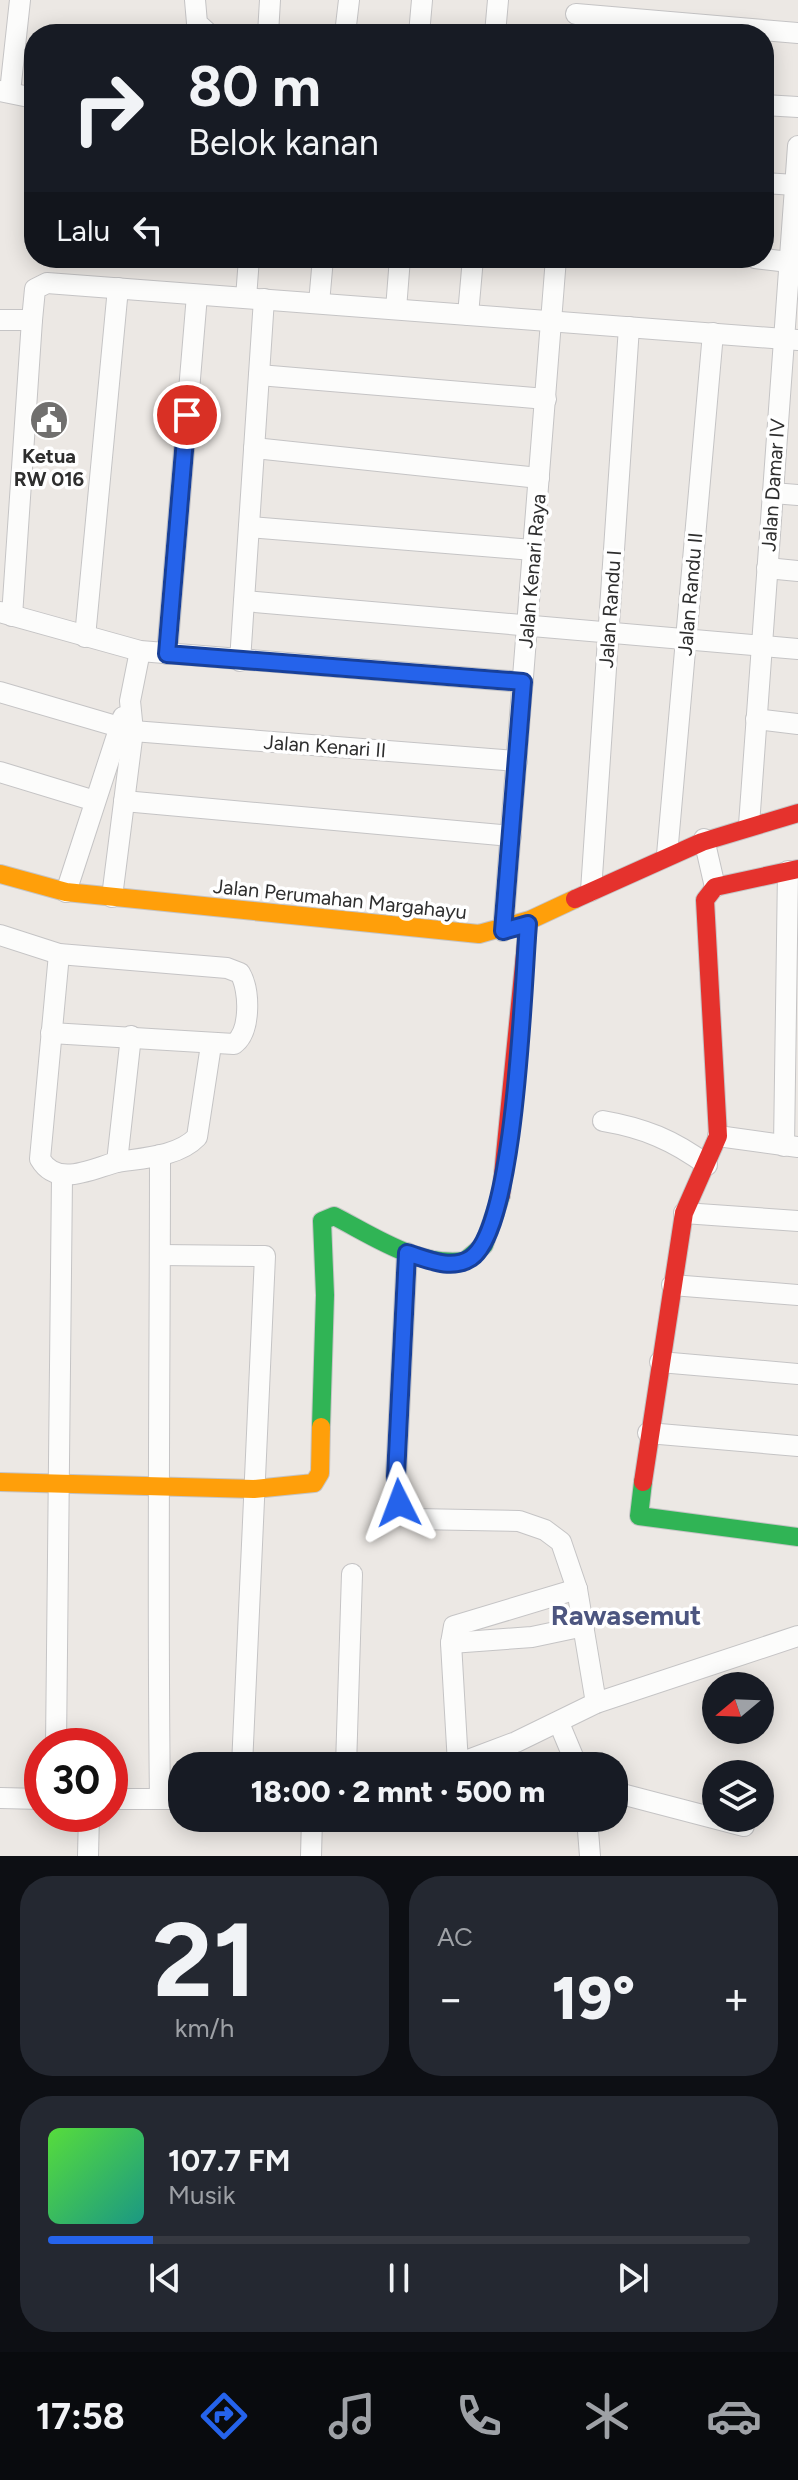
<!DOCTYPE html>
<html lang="id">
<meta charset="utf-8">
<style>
:root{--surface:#171b24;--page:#242831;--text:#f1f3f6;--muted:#9ea1a6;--line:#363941;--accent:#2563eb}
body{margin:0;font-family:Figtree,sans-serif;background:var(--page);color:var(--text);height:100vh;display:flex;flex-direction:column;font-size:30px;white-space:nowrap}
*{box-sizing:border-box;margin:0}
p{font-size:26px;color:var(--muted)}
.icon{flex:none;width:44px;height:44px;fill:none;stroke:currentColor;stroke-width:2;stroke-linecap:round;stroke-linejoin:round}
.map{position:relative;height:1856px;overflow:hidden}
.sheet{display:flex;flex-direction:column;gap:20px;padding:20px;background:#0d0f14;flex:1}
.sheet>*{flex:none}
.banner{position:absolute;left:24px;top:24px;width:750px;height:244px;border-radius:32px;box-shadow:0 4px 20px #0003;background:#171b24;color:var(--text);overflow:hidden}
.needle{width:52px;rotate:251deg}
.buttons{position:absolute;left:702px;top:1672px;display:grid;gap:16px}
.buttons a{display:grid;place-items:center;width:72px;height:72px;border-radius:50%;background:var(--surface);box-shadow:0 4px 20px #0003;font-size:40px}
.speed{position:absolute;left:24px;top:1728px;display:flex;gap:16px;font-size:40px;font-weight:700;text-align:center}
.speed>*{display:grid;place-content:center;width:104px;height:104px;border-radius:50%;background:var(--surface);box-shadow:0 4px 20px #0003;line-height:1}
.speed .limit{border:12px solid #d22;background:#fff;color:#111}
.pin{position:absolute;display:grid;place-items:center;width:68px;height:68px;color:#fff;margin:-34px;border:4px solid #fff;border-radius:50%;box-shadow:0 2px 8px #0007}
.me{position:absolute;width:88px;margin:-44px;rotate:357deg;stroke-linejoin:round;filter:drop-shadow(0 0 6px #0008)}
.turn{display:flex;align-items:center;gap:28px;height:168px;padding:0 32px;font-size:36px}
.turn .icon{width:104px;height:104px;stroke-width:2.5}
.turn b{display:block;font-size:56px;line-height:68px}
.then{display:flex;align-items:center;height:76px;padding:0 32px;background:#0003;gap:16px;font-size:30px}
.big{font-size:60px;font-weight:800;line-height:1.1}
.sheet .card{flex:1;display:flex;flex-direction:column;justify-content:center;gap:12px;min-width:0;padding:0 28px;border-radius:32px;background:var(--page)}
.sheet .dial{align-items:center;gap:0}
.dial b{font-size:104px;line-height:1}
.song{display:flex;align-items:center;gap:24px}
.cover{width:96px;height:96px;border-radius:12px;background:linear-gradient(135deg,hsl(110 70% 55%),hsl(170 70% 35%))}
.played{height:8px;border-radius:4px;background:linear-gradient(90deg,var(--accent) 15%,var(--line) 15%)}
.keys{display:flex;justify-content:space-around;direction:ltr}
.heat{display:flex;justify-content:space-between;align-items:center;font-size:44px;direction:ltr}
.sheet .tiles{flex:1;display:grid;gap:20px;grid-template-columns:1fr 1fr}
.card:last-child{grid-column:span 2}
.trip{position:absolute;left:168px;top:1752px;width:460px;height:80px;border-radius:32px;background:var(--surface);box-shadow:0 4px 20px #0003;font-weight:800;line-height:80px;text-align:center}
.dock{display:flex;height:128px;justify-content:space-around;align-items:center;background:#090b0e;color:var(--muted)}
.dock .icon{width:56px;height:56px}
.dock .on{color:var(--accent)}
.dock b{font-size:36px;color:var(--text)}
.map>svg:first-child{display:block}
</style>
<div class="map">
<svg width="798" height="1856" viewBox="0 0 798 1856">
<rect width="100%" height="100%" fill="#ece8e4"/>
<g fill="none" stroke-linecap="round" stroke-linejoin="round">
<defs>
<g id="street">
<path d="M 195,0 L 197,23 L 209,34"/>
<path d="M 576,14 L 798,33"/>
<path d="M 268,34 L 270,0"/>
<path d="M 345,34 L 349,0"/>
<path d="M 419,34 L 422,0"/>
<path d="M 495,34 L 498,0"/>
<path d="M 0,91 L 34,98"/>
<path d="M 10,92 L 20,0"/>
<path d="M 764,105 L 798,107"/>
<path d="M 764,183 L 795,185"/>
<path d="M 755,258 L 789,262"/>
<path d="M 246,298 L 249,258"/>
<path d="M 319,303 L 323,258"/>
<path d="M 396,309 L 400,258"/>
<path d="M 468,315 L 473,258"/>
<path d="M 0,320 L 32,320 L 35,289 L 47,283 L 798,340"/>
<path d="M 259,375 L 546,399"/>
<path d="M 254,448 L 539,478"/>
<path d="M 773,493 L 798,495"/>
<path d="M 249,527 L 533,550"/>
<path d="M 767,568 L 798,571"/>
<path d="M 244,601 L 798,649"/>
<path d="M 0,612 L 140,651 L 523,682"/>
<path d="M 12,616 L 32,320"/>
<path d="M 85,637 L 118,288"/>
<path d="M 167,654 L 197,295"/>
<path d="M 240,661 L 264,299"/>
<path d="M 0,692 L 133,731 L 517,761"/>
<path d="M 756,719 L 798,724"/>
<path d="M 0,772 L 95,801"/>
<path d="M 124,801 L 511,836"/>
<path d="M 749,825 L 798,146"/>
<path d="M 704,839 L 715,887"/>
<path d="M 667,855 L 713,333"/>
<path d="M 591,891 L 629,327"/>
<path d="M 66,892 L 123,717"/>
<path d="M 112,897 L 133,731 L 130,701 L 140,651"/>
<path d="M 503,931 L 556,258"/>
<path d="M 0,935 L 59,954 L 227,968 L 240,973 C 250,990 251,1032 234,1044 L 51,1033"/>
<path d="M 59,954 L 40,1159 C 57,1188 91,1169 117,1162"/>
<path d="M 131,1036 L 117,1162 C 142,1158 178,1157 197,1137 L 211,1045"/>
<path d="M 603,1121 C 644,1128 673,1140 707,1165"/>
<path d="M 718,1136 L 798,1147"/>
<path d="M 784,1146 L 788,871"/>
<path d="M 684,1213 L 798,1221"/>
<path d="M 407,1253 L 396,1476 L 402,1507 L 414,1519 L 519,1521 L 545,1530 L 561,1542 L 577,1589 L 596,1703"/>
<path d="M 160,1255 L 265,1256 L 242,1766"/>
<path d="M 672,1285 L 798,1295"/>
<path d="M 660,1362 L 798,1374"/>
<path d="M 648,1433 L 798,1446"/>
<path d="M 451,1643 L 532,1637 L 584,1626"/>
<path d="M 559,1723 L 577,1766"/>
<path d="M 56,1746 L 62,1177"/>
<path d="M 458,1764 L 451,1643 L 454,1626 L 577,1589"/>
<path d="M 346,1766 L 352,1574"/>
<path d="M 452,1766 L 516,1742 L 596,1703 L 798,1636"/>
<path d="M 614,1792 L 744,1826"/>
<path d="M 0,1798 L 42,1799"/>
<path d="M 110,1799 L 182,1799"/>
<path d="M 160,1799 C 157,1584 160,1370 160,1155"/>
<path d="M 587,1818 L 590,1856"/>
<path d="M 88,1856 L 89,1814"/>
<path d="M 311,1856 L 312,1818"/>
</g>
<g id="fast">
<path d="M 321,1427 L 325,1295 L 322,1221 L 334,1216 C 375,1237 417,1267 465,1261 L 484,1245 L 501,1195"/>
<path d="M 643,1482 L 639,1516 L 798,1537"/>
</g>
<g id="slow">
<path d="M 0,874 L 66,892 L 479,934 L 530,920 L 575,899"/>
<path d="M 0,1482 L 254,1489 L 314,1483 L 320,1473 L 321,1427"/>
</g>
<g id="jam">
<path d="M 575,899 L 702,842 L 798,813"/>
<path d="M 501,1195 L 528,924"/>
<path d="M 643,1482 L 684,1213 L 718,1136 L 705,900 L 715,887 L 798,869"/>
</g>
</defs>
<use href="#street" stroke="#c5c4c5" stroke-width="22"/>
<use href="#fast" stroke="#c5c4c5" stroke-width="20"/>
<use href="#slow" stroke="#c5c4c5" stroke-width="20"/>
<use href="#jam" stroke="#c5c4c5" stroke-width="20"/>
<use href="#street" stroke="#fcfcfb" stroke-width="20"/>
<use href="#fast" stroke="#30b455" stroke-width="18"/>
<use href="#slow" stroke="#ff9f0a" stroke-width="18"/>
<use href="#jam" stroke="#e5322d" stroke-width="18"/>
</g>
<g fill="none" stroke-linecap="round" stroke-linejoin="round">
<defs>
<path id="route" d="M 187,415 L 167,654 L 523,682 L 503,931 L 528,924 C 523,983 516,1228 471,1258 C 451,1271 427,1259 407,1253 L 396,1476 L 399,1503"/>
</defs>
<use href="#route" stroke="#184099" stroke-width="20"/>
<use href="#route" stroke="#2563eb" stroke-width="14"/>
</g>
<defs>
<symbol id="civic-disc" viewBox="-11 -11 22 22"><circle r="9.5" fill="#706f6e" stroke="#fff"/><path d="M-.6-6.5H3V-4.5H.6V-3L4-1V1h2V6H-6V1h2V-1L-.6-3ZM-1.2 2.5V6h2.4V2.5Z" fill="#fff"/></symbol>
</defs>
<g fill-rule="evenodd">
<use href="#civic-disc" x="27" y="398" width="44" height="44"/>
</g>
<g text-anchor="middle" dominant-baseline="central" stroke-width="7" stroke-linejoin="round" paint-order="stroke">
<g font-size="20" font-weight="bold" fill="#2e2e2e" stroke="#fff">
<text x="49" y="456">Ketua<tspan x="49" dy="23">RW 016</tspan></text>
</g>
<g font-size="20" fill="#2e2e2e" stroke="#fff">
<text transform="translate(773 485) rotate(-86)">Jalan Damar IV</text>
<text transform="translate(532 571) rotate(-85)">Jalan Kenari Raya</text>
<text transform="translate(690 594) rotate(-85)">Jalan Randu II</text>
<text transform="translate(610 609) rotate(-86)">Jalan Randu I</text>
<text transform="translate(325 746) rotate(4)">Jalan Kenari II</text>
<text transform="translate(340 899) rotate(6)">Jalan Perumahan Margahayu</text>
</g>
<g font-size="28" font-weight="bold" fill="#4d5680" stroke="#fff">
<text x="626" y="1615">Rawasemut</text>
</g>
</g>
</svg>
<div class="buttons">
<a><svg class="needle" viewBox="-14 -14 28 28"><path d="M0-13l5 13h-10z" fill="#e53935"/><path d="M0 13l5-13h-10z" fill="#9ea1a6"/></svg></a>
<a><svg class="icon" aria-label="layers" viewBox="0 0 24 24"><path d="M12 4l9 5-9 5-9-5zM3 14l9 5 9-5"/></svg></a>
</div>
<div class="speed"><div class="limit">30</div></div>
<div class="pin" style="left:187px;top:415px;background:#d93025"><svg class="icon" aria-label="arrive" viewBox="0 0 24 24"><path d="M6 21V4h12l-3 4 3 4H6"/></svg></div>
<svg class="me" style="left:399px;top:1503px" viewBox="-20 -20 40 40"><path d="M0-17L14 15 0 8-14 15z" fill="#2563eb" stroke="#fff" stroke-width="4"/></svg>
<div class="trip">18:00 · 2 mnt · 500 m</div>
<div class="banner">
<div class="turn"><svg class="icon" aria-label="right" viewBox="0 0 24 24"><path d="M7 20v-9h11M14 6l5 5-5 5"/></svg><div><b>80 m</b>Belok kanan</div></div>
<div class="then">Lalu<svg class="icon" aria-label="left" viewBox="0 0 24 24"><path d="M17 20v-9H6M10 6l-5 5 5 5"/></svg></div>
</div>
</div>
<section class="sheet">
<div class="tiles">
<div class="card dial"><b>21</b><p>km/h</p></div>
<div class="card"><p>AC</p>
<div class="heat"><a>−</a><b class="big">19°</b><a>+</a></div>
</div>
<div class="card">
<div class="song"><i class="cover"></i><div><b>107.7 FM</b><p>Musik</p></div></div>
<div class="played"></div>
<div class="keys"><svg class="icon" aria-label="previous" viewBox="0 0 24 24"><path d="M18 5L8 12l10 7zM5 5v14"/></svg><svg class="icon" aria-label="pause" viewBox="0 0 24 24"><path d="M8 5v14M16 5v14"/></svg><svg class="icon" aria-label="next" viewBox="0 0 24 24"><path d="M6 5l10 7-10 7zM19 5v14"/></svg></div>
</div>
</div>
</section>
<nav class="dock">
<b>17:58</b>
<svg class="icon on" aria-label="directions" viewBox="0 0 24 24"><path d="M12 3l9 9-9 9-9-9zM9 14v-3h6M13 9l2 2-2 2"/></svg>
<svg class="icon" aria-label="music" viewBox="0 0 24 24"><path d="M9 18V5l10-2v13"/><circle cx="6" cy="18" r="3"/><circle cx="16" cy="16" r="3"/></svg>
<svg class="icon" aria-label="phone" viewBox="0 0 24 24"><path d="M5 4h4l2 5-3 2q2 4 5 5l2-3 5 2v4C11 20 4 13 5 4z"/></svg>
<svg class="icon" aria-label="climate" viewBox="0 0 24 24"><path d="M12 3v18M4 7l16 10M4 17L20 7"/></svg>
<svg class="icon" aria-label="car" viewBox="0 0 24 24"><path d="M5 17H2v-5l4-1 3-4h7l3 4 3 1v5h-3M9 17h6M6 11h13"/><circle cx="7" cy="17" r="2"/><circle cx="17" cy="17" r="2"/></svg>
</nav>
